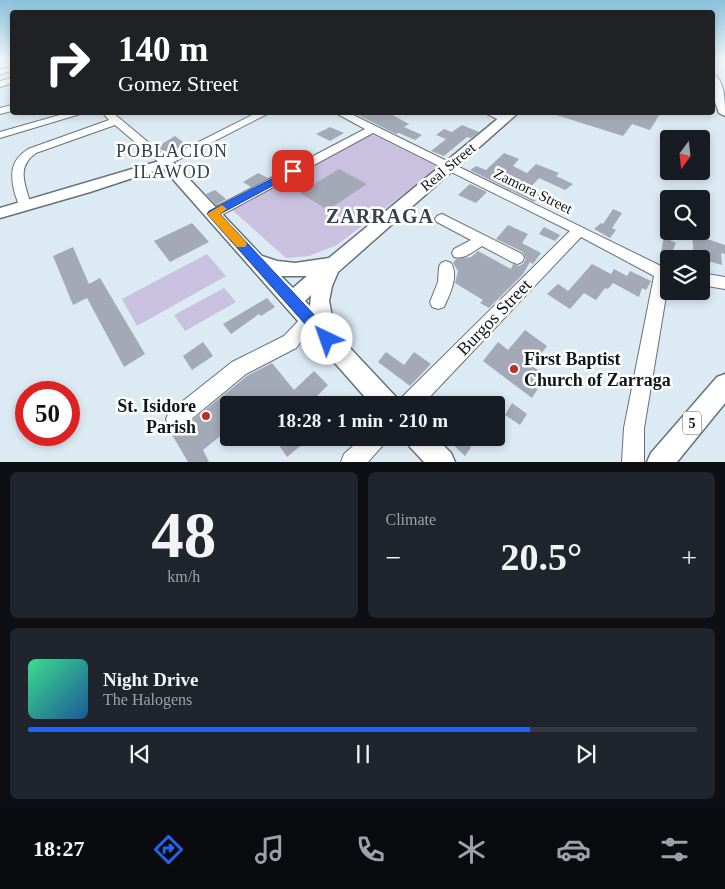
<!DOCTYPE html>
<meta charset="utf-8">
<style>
:root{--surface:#171b24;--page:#20242c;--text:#f1f3f6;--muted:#9ea1a6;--line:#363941;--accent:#2563eb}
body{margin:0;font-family:Georgia,serif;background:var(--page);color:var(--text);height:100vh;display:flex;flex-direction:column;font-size:19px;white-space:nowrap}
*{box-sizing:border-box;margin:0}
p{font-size:16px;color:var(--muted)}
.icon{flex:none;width:28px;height:28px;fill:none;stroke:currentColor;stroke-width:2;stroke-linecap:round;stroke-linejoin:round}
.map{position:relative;height:462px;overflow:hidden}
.panel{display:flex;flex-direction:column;gap:10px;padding:10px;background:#0d0f14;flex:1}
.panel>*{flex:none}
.banner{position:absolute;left:10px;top:10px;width:705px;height:105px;border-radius:5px;box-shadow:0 2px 8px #0003;background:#202124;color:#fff;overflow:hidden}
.needle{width:32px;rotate:195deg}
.fabs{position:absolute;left:660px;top:130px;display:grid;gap:10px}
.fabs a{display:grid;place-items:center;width:50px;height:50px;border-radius:5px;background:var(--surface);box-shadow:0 2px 8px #0003;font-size:25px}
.speed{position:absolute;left:15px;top:381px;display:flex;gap:10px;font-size:25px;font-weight:700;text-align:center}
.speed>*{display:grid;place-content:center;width:65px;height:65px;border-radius:50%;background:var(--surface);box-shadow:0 2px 8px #0003;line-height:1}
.speed .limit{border:8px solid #d22;background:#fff;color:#111}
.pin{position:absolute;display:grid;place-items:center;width:42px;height:42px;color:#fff;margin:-21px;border-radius:10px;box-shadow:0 2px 8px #0006}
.me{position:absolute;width:55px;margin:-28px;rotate:318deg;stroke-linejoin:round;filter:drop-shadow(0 0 4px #0008)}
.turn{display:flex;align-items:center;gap:18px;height:105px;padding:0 25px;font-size:22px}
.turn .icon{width:65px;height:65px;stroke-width:2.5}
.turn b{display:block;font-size:35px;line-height:42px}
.big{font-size:38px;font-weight:700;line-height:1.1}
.panel .tile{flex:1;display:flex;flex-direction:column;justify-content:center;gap:8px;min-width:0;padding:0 18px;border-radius:8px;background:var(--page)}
.panel .dial{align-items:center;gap:0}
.dial b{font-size:65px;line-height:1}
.song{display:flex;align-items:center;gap:15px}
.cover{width:60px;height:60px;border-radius:8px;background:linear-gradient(135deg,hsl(150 70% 55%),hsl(210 70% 35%))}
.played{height:5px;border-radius:2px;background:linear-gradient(90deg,var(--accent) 75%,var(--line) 75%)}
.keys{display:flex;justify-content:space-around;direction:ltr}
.heat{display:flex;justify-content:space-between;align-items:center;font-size:28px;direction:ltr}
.panel .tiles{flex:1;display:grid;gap:10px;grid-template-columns:1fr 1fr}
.tile:last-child{grid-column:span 2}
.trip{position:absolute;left:220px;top:396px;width:285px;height:50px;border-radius:5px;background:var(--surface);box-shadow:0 2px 8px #0003;font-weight:700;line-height:50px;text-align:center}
.tabs{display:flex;height:80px;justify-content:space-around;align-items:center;background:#090b0e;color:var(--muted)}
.tabs .icon{width:35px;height:35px}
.tabs .active{color:var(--accent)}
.tabs b{font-size:22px;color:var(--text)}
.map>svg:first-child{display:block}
</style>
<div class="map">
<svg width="725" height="462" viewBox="0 0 725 462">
<rect width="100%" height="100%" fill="#dceaf4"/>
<g fill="#c9c1df">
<path d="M 369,133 L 439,167 L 337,245 L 309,256 L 286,258 L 230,208 Z"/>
<path d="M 207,254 L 226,276 L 137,326 L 122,299 Z"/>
<path d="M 224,288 L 236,302 L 185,331 L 174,315 Z"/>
</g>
<g fill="#a3a9b6">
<path d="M 352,112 L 387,112 L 409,124 L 404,127 L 422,135 L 415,140 L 399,133 L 396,134 Z"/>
<path d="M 553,112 L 661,112 L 650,130 L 632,124 L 623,136 L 553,114 Z"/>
<path d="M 462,125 L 479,132 L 471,138 L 467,137 L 444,156 L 431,151 L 446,139 L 436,135 L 444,129 L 452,132 Z"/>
<path d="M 330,127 L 344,133 L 330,141 L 316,134 Z"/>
<path d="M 175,136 L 187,145 L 168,154 L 157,147 Z"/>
<path d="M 295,151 L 304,158 L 284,168 L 274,161 Z"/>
<path d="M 504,153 L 519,159 L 513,166 L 527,173 L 536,164 L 559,173 L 556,176 L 573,184 L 565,190 L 539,178 L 529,189 L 541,195 L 534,202 L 470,170 L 476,166 L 486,170 Z"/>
<path d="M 339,169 L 367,184 L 328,210 L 300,193 Z"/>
<path d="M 258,173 L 268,178 L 251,187 L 243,182 Z"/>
<path d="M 470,184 L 487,192 L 476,203 L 458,195 Z"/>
<path d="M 215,190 L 226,199 L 216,205 L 206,194 Z"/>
<path d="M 613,209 L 622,213 L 612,228 L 616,230 L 610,238 L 594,229 L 601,223 L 603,224 Z"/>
<path d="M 192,223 L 209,242 L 170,262 L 154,241 Z"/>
<path d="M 508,225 L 528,234 L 522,243 L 541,253 L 533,264 L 530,262 L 523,274 L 489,308 L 480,303 L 483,300 L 455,283 L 458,271 L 453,263 L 456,259 L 471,257 L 478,251 L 511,269 L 513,264 L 518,266 L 523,264 L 526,259 L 523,252 L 496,239 Z"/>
<path d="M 544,227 L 560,235 L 555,241 L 539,234 Z"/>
<path d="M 692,234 L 725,245 L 725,254 L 721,253 L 722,265 L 701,259 L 694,259 Z"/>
<path d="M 664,237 L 676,243 L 673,250 L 679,252 L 678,259 L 669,259 L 669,260 L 660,257 Z"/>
<path d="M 73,247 L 89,284 L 100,278 L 145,354 L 124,367 L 87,298 L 73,305 L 53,256 Z"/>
<path d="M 592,264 L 611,274 L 614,269 L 627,276 L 630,271 L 651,281 L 646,290 L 642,288 L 639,297 L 613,283 L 608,289 L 605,288 L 596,300 L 584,293 L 570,309 L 547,294 L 558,284 L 568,291 Z"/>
<path d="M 267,298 L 275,307 L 261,316 L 259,314 L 231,334 L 223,324 Z"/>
<path d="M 525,330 L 547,346 L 532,366 L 546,376 L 532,398 L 483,361 L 498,342 L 508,350 Z"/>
<path d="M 203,342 L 213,356 L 192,370 L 183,356 Z"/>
<path d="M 386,352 L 404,365 L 414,352 L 431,364 L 410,386 L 378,362 Z"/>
<path d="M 272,363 L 294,390 L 314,371 L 328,385 L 314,399 L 311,396 L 300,405 L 229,405 L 229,429 L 203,450 L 209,462 L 188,462 L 168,428 L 177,431 L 184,427 L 247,376 Z"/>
<path d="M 512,403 L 527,414 L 520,425 L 505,415 Z"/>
<path d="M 274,438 L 310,438 L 287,457 Z"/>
<path d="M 446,438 L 461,438 L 471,447 L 465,456 Z"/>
</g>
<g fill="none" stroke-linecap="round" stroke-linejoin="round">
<defs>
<g id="minor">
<path d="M 0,60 L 6,60 L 0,63 Z"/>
<path d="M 12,67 L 12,71 L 0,74 L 0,70 Z"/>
<path d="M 12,78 L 12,83 L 0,87 L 0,81 Z"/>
<path d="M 12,105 L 12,111 L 0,114 L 0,108 Z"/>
<path d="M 70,112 L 87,112 L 0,138 L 0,132 Z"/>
<path d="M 102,112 L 112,112 L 167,158 L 258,112 L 271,112 L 166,166 L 162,165 L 115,125 L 36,153 C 15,168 26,185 31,206 L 25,210 L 20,209 C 18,204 17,199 15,194 C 10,174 10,161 28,149 L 109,120 Z"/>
<path d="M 334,112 L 347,112 L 667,269 L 669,278 L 644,428 L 644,462 L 622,462 L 624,428 L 654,276 L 581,237 L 422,405 L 398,405 L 401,398 L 570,231 L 373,133 L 218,217 L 208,217 L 206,214 L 208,211 L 365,129 Z"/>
<path d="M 483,112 L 496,112 L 510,120 L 505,123 Z"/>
<path d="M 442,214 L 522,254 L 524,258 L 522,262 L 517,264 L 512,262 L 482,246 C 474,251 464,260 454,257 L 452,253 L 454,249 L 471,240 L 437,222 L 435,219 L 437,216 Z"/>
<path d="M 446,261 L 451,263 C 459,276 450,294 444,307 L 438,309 L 432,307 L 430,302 L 438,282 L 439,267 L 441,263 Z"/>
<path d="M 701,273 L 725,277 L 725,289 L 701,285 Z"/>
<path d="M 310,313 L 316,315 L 318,320 L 296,348 L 246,374 L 183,426 L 176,429 L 169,426 L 166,419 L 169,412 L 232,362 L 284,336 L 304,315 Z"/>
<path d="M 362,438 L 386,438 L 383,445 L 368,462 L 341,462 L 344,454 Z"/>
</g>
<g id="major">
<path d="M 712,73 C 725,79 725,104 725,116 L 719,113 L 712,93 Z"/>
<path d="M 506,112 L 519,112 L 338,272 L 332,286 L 329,301 L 335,332 L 396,397 L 400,405 L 372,405 L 163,168 L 90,192 L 0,218 L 0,208 L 166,159 L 171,160 L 262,256 L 277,261 L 295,263 L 329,258 ZM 281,276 L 307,276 L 293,288 ZM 311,295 L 310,306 L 305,301 Z"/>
<path d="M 725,374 L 725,403 L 677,462 L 647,462 L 651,453 L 717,377 Z"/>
<path d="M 407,438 L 436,438 L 451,453 L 455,462 L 424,462 L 410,447 Z"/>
</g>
</defs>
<use href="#minor" stroke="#66727b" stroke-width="2"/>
<use href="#major" stroke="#66727b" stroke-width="3"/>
<use href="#minor" fill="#fff" fill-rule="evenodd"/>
<use href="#major" fill="#fff" fill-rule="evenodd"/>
</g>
<linearGradient id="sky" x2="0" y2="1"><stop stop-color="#8ac1da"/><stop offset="0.48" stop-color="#eff6fa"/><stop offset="1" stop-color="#eff6fa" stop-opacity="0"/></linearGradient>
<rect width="725" height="125" fill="url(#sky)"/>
<path fill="#2563eb" stroke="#184099" d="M 293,168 L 298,171 L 296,173 L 220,214 L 332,334 L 334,339 L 332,343 L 327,345 L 322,343 L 207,214 L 209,211 Z"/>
<path fill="#f59e0b" d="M 222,205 L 227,209 L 220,214 L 245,241 L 247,244 L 245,247 L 237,247 L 207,214 Z"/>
<g fill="#bd2f27" stroke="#fff" stroke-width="2">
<circle cx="514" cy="369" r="5"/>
<circle cx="206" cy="416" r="5"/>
</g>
<g text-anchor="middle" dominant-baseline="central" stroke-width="5" stroke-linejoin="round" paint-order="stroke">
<rect fill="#fff" stroke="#585c5e" stroke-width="1" x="683" y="411.5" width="18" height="23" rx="4"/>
<g font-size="14" font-weight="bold" fill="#111619">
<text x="692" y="423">5</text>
</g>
<g font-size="15" fill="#111619" stroke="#fff">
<text transform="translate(448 167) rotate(-40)">Real Street</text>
<text transform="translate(533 191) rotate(26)">Zamora Street</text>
</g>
<g font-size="18" letter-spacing="1" fill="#36424a" stroke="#fff">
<text x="172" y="151">POBLACION<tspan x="172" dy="21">ILAWOD</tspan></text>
</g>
<g font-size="18" fill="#111619" stroke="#fff">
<text transform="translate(494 317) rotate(-46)">Burgos Street</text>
</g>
<g font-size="18" font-weight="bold" fill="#111619" stroke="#fff" text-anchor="start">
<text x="524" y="359">First Baptist<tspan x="524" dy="21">Church of Zarraga</tspan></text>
<text x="196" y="406" text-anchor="end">St. Isidore<tspan x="196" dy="21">Parish</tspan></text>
</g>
<g font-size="20" font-weight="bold" letter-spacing="1" fill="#36424a" stroke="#fff">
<text x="380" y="216">ZARRAGA</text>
</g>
</g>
</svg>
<div class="fabs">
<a><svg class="needle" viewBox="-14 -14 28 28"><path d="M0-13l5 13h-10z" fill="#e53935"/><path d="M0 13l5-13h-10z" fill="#9ea1a6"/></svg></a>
<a><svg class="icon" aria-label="search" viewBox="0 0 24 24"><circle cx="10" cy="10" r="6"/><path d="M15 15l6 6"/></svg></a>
<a><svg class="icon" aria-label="layers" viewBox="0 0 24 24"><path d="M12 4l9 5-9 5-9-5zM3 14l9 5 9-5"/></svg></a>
</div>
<div class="speed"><div class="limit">50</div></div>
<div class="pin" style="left:293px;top:171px;background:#d93025"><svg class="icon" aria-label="arrive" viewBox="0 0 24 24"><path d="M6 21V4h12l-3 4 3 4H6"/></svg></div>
<svg class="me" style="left:327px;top:339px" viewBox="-20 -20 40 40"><circle r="19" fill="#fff"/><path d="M0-13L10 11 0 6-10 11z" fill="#2563eb"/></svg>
<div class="trip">18:28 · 1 min · 210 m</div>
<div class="banner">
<div class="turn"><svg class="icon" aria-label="right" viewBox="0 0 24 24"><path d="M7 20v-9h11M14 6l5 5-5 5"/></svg><div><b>140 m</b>Gomez Street</div></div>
</div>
</div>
<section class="panel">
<div class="tiles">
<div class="tile dial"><b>48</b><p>km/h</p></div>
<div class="tile"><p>Climate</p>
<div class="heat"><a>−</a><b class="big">20.5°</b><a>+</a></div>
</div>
<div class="tile">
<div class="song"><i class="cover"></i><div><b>Night Drive</b><p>The Halogens</p></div></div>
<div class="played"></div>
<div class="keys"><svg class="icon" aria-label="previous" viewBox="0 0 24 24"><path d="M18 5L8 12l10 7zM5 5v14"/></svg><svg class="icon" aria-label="pause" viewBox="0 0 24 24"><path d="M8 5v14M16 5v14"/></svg><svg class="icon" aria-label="next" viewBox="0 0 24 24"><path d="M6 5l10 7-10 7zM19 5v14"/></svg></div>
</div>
</div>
</section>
<nav class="tabs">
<b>18:27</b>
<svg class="icon active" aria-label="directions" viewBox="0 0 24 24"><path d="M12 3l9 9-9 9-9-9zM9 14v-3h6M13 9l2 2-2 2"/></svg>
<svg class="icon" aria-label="music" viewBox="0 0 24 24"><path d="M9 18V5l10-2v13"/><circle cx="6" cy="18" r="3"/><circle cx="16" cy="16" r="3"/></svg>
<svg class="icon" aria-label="phone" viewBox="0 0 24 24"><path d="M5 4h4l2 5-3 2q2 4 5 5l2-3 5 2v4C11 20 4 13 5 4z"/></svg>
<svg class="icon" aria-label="climate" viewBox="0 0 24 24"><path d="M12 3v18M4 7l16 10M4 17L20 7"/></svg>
<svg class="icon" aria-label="car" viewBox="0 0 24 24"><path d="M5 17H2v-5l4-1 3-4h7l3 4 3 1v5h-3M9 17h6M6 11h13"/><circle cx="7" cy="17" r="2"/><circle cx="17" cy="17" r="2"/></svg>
<svg class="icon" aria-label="filters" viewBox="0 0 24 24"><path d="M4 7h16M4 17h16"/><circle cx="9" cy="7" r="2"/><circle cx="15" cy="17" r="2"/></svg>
</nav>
